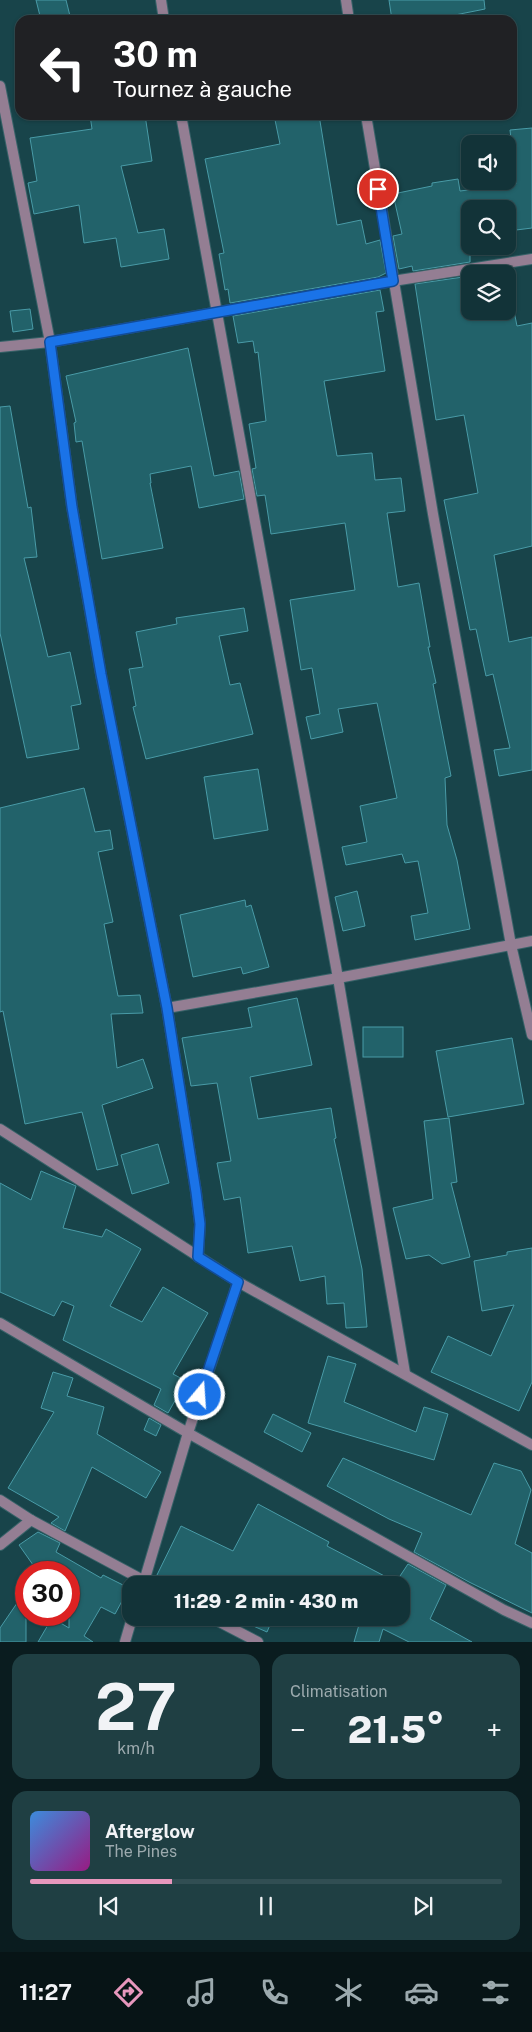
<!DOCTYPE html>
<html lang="fr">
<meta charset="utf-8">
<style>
:root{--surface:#123338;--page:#1f3f43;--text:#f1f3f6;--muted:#9caaae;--line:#314e53;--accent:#e797bd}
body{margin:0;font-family:"Public Sans",sans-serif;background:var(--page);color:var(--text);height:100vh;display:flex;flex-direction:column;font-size:19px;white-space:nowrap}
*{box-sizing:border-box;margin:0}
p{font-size:16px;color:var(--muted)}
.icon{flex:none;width:28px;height:28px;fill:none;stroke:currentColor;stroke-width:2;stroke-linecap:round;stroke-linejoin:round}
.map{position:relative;height:1642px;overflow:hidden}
.details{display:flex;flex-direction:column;gap:12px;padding:12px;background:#0a1c1f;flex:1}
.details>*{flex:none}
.banner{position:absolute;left:15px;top:15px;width:502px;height:105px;border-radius:15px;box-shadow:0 1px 4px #0004,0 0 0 1px var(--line);background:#202124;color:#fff;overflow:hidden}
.buttons{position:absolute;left:461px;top:135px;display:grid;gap:10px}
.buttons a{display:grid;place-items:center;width:55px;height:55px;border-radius:10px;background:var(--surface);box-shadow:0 1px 4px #0004,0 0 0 1px var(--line);font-size:25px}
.speed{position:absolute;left:15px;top:1561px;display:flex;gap:10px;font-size:25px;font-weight:700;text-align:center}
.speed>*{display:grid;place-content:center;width:65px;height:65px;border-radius:50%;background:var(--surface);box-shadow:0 1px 4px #0004,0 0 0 1px var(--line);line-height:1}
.speed .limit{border:8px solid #d22;background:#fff;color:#111}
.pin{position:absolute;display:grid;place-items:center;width:42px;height:42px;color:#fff;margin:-21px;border:2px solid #fff;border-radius:50%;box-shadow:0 1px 5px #0007}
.me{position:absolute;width:55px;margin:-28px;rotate:18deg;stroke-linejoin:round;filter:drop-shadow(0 0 4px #0008)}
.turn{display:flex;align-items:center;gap:18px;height:105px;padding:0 15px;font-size:22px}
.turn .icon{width:65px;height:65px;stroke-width:2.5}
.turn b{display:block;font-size:35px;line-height:42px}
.big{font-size:38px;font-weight:800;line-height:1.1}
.details .tile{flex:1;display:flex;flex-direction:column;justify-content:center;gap:8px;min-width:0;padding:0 18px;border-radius:15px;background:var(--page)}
.details .dial{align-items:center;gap:0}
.dial b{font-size:65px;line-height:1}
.song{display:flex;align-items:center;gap:15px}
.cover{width:60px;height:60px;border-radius:8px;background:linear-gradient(135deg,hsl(210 70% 55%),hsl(310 70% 35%))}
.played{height:5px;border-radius:2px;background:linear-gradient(90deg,var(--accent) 30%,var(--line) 30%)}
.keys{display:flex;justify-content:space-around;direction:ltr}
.heat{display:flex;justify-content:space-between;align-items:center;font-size:28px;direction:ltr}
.details .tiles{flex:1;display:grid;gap:12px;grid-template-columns:1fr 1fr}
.tile:last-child{grid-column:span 2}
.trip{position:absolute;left:122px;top:1576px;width:288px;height:50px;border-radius:15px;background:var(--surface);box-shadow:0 1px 4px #0004,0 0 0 1px var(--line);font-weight:800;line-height:50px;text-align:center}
.tabs{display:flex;height:80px;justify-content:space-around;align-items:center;background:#071416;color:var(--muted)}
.tabs .icon{width:35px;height:35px}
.tabs .selected{color:var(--accent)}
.tabs b{font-size:22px;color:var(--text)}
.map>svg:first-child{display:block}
</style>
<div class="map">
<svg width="532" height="1642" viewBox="0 0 532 1642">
<rect width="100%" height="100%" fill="#18444a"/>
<g fill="#22626a" stroke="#499ba7">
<path d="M 36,0 L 66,0 L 70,16 L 52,20 L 41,20 Z"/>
<path d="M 389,0 L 484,0 L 485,9 L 430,20 L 392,20 Z"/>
<path d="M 90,115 L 145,115 L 152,161 L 121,166 L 138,233 L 164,229 L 169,259 L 121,267 L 116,238 L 84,243 L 79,205 L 34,214 L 28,183 L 37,181 L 30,138 L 92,129 Z"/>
<path d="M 274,115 L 319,115 L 337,225 L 361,220 L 366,244 L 380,240 L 386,273 L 378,277 L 230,303 L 228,289 L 225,290 L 219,254 L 224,253 L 205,159 L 280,144 Z"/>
<path d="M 532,128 L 532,228 L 508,231 L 508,209 L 470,209 L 470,262 L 413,271 L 412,266 L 399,269 L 393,236 L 402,234 L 393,194 L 432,186 L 432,183 L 458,179 L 460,191 L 516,184 L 510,130 Z"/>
<path d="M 470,276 L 470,311 L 514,311 L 517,326 L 532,323 L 532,546 L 494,555 L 509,642 L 532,637 L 532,770 L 499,776 L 494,750 L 510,748 L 493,674 L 486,676 L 476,629 L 470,630 L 444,500 L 478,493 L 464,415 L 436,420 L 415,284 Z"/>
<path d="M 380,290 L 384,311 L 376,312 L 385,371 L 324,381 L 337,456 L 372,453 L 375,480 L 401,478 L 405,511 L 387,513 L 398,587 L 419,583 L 430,647 L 428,647 L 436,683 L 433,684 L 451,776 L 445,778 L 447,825 L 457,860 L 470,929 L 415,940 L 411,916 L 428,913 L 418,861 L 405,863 L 402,854 L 346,865 L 342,847 L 367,842 L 360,806 L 397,798 L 377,703 L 338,709 L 343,732 L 311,739 L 306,717 L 320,714 L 312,668 L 301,670 L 290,600 L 355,590 L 345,523 L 271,534 L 265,495 L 257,496 L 252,469 L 256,468 L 249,424 L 266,421 L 258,352 L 255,353 L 253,341 L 238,343 L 233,316 Z"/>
<path d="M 30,309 L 33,329 L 13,332 L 10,311 Z"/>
<path d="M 188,348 L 214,476 L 239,471 L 244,499 L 199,508 L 191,466 L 150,474 L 151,483 L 150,483 L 163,548 L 102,559 L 82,441 L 76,442 L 74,423 L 76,422 L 66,376 Z"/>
<path d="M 10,406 L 28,508 L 31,507 L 37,557 L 24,558 L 48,657 L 70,652 L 81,704 L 71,706 L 79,749 L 27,758 L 0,633 L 0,407 Z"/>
<path d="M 244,608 L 248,631 L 219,636 L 230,685 L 240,683 L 253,734 L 146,759 L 133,707 L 136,706 L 129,669 L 143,667 L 136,632 L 177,624 L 176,618 Z"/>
<path d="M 258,769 L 268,830 L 214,839 L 204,777 Z"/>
<path d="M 84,788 L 95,832 L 110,830 L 113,849 L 98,852 L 113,922 L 104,924 L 118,996 L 140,995 L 143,1013 L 111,1014 L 117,1068 L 143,1059 L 153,1088 L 102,1105 L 118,1165 L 97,1170 L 82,1112 L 25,1124 L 3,1011 L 0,1012 L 0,808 Z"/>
<path d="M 357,891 L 365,926 L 343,931 L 335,897 Z"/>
<path d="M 245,900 L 246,907 L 251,905 L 269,967 L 243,974 L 241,967 L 193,977 L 180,915 Z"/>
<path d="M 297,998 L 312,1065 L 250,1077 L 258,1119 L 331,1108 L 336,1138 L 334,1139 L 362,1269 L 367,1327 L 346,1328 L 344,1303 L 327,1304 L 325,1276 L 300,1281 L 292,1246 L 248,1253 L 240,1197 L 224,1200 L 217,1163 L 231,1161 L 217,1083 L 191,1086 L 182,1038 L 252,1027 L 248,1008 Z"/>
<rect x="363" y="1027" width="40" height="30"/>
<path d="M 512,1038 L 524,1104 L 448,1117 L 436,1051 Z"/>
<path d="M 449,1118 L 457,1182 L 451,1183 L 470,1257 L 442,1264 L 429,1255 L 406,1259 L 393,1208 L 433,1199 L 424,1121 Z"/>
<path d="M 158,1144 L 169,1183 L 132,1194 L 121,1155 Z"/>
<path d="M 41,1171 L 76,1186 L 63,1228 L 102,1237 L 106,1229 L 141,1249 L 110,1306 L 142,1322 L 163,1287 L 208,1313 L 173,1374 L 186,1381 L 168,1413 L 154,1405 L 161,1389 L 63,1340 L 74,1306 L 62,1301 L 54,1316 L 0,1292 L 0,1183 L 31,1200 Z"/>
<path d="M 532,1248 L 532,1382 L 519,1411 L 431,1372 L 448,1336 L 491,1356 L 514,1305 L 482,1311 L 474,1261 L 507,1255 L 507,1252 Z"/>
<path d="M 328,1356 L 356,1364 L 344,1402 L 416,1432 L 424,1407 L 448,1414 L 434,1460 L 308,1423 Z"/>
<path d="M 53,1372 L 73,1378 L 67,1396 L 104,1407 L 97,1434 L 161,1472 L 146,1498 L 92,1467 L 65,1531 L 51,1523 L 59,1517 L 8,1488 L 54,1412 L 41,1408 Z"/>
<path d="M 273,1414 L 311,1433 L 302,1452 L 264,1432 Z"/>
<path d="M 149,1418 L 161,1425 L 156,1436 L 144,1430 Z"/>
<path d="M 343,1458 L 471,1515 L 494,1463 L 521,1471 L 531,1490 L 515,1544 L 532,1553 L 532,1613 L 469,1582 L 414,1552 L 422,1533 L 389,1519 L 327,1486 Z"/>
<path d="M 258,1504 L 329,1542 L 327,1546 L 396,1582 L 408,1564 L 446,1585 L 430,1619 L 472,1642 L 409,1642 L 383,1629 L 379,1642 L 354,1642 L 361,1618 L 401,1618 L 401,1585 L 166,1585 L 155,1579 L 181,1526 L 233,1551 Z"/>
<path d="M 38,1532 L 60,1543 L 56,1552 L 101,1578 L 103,1575 L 129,1588 L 115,1614 L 101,1607 L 84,1636 L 93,1642 L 38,1642 L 52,1618 L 69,1628 L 69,1572 L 38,1572 L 19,1545 Z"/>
<path d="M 26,1590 L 26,1642 L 0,1642 L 0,1628 Z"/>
<path d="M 235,1618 L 273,1618 L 267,1632 Z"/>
</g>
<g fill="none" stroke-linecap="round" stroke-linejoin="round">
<defs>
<g id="minor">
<path d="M 161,0 L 164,20"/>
<path d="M 346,0 L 349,20"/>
<path d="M 0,86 L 50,342 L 72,507 L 101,675 L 167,1008 L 196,1192 L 200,1224 L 198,1257"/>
<path d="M 181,115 L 338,978 L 405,1373"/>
<path d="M 366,115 L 433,514 L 511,945 L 532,1035"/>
<path d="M 0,347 L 50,342 L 393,281 L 532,259"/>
<path d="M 167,1008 L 338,978 L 532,941"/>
<path d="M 0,1129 L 238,1282 L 532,1445"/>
<path d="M 0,1323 L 188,1433 L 504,1610 L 532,1623"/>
<path d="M 0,1500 L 31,1520 L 152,1585"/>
<path d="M 0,1545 L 31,1520"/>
<path d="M 143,1585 L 188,1433 L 238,1282"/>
<path d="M 212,1618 L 258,1642"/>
<path d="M 125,1642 L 132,1618"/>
</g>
</defs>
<use href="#minor" stroke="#376268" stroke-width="12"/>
<use href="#minor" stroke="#947e93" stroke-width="10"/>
</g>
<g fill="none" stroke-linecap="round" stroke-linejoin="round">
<defs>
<path id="route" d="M 200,1395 L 238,1282 L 198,1257 L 200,1224 L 196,1192 L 167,1008 L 101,674 L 72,507 L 50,342 L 393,281 L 378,189"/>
</defs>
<use href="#route" stroke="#114b97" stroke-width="12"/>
<use href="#route" stroke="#1a73e8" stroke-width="9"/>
</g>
</svg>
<div class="buttons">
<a><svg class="icon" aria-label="sound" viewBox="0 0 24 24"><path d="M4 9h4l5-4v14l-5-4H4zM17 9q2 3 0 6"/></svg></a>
<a><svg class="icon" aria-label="search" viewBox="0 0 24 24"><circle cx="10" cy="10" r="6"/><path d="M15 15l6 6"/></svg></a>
<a><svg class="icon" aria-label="layers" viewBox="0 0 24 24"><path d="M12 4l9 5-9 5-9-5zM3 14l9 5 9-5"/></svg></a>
</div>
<div class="speed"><div class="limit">30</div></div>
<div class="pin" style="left:378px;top:189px;background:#d93025"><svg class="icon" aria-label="arrive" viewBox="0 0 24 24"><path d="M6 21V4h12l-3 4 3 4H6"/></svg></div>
<svg class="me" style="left:200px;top:1395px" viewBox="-20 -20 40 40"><circle r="17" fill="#1a73e8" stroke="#fff" stroke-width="3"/><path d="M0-11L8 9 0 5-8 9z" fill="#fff"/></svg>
<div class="trip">11:29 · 2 min · 430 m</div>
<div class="banner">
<div class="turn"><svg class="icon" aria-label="left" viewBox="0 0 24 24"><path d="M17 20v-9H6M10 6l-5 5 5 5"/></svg><div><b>30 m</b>Tournez à gauche</div></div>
</div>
</div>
<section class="details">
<div class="tiles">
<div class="tile dial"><b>27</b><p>km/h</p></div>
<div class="tile"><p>Climatisation</p>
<div class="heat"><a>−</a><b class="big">21.5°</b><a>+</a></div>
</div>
<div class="tile">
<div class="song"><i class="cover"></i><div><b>Afterglow</b><p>The Pines</p></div></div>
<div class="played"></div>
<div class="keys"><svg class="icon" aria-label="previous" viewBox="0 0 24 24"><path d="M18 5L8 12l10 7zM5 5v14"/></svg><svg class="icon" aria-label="pause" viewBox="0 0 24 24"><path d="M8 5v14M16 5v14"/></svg><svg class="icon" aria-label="next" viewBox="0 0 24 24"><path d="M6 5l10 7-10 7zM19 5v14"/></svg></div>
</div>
</div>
</section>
<nav class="tabs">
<b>11:27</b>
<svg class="icon selected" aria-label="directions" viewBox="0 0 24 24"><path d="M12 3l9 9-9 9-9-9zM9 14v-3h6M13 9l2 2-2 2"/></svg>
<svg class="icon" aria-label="music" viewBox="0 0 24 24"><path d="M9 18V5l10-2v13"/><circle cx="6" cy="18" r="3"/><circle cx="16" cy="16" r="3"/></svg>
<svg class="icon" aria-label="phone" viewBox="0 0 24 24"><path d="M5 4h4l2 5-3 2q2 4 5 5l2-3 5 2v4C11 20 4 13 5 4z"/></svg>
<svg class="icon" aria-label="climate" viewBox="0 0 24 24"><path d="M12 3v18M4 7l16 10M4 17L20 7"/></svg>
<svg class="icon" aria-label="car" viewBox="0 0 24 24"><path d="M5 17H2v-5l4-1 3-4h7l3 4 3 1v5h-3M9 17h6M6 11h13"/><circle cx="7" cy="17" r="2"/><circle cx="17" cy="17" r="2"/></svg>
<svg class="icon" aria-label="filters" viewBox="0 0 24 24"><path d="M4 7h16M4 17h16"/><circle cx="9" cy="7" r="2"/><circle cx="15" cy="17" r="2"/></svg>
</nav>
